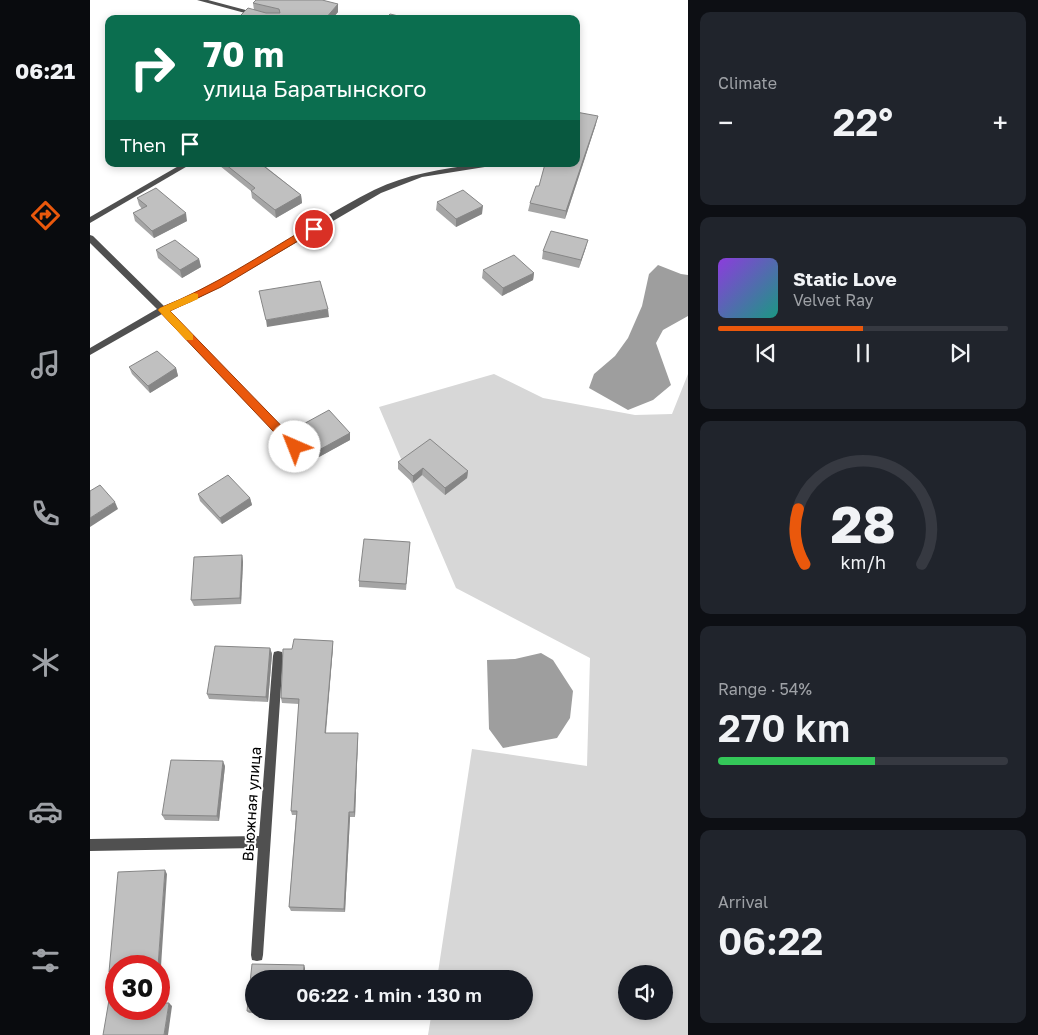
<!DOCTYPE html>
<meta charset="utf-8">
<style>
:root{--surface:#171b24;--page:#20242c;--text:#f1f3f6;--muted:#9ea1a6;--line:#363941;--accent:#ea580c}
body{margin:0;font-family:"Golos Text",sans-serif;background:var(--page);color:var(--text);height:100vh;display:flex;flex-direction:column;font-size:19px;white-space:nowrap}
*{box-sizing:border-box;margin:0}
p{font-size:16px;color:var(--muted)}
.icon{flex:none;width:28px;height:28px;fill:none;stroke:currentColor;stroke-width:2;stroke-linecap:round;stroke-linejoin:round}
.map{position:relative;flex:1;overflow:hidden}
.side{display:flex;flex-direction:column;gap:12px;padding:12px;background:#0d0f14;width:350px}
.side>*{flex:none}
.top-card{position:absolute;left:15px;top:15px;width:475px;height:152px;border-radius:10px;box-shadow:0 2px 8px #0003;background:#0b6e4f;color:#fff;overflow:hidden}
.fabs{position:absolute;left:528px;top:965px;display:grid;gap:10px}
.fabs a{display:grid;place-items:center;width:55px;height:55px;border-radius:50%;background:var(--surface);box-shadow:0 2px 8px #0003;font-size:25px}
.speed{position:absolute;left:15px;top:955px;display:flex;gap:10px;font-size:25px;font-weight:700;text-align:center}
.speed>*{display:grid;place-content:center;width:65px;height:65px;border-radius:50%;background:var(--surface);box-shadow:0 2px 8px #0003;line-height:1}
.speed .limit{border:8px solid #d22;background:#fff;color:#111}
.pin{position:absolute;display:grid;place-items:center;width:42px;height:42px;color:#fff;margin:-21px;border:2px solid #fff;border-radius:50%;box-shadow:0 1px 5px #0007}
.me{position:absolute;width:55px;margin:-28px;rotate:316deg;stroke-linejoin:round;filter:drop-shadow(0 0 4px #0008)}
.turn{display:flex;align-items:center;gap:18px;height:105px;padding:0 15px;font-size:22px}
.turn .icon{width:65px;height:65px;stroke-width:2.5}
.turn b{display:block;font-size:35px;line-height:42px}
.then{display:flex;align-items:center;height:48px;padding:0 15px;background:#0003;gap:10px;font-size:19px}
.big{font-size:38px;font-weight:600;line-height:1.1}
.side .widget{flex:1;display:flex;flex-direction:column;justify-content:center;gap:8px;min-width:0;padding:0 18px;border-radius:10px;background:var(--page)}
.side .dial{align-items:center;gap:0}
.dial svg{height:130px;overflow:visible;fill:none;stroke:var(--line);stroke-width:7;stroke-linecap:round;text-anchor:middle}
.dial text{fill:var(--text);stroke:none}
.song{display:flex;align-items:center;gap:15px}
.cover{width:60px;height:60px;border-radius:8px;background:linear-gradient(135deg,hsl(270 70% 55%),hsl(170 70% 35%))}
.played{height:5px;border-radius:2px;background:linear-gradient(90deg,var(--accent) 50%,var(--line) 50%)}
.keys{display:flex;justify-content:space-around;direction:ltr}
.heat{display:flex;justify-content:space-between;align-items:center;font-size:28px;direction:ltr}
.charge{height:8px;border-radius:4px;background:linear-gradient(90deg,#34c759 54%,var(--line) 0)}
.trip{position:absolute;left:155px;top:970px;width:288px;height:50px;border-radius:25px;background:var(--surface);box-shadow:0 2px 8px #0003;font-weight:600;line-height:50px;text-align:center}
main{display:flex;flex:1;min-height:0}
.menu{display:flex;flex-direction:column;width:90px;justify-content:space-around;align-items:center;background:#090b0e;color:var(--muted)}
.menu .icon{width:35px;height:35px}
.menu .selected{color:var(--accent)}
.menu b{font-size:22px;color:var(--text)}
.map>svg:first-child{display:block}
</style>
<main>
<nav class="menu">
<b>06:21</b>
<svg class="icon selected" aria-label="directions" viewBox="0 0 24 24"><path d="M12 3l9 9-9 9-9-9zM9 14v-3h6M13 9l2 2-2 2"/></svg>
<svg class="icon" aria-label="music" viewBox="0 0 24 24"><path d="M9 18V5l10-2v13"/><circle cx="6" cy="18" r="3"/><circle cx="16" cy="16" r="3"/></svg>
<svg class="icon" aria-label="phone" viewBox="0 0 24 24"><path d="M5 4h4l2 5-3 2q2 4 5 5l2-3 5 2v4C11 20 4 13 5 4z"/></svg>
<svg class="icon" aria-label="climate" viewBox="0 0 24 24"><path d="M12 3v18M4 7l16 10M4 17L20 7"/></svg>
<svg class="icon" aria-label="car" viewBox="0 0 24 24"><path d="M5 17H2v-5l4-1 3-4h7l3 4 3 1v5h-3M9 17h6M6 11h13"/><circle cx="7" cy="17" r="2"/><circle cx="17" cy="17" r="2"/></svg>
<svg class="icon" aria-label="filters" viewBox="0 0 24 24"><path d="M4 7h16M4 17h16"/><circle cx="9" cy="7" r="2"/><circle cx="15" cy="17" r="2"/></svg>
</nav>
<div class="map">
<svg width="598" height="1035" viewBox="0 0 598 1035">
<rect width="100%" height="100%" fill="#fff"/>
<path fill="#d7d7d7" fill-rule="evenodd" d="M 404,374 L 453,398 L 545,415 L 582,414 L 598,374 L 598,1035 L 338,1035 L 342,1011 L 434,1011 L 434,979 L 347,979 L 382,749 L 497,766 L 500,658 L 366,588 L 289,407 ZM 536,974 L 574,974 L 574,1011 L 536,1011 Z"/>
<g fill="#9e9e9e">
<path d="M 568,265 L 591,274 L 598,275 L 598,316 L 573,330 L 566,343 L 581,385 L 563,400 L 538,410 L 499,388 L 504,374 L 525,356 L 538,338 L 552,306 L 559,274 Z"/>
<path d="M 451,653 L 463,660 L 483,691 L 480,718 L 467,738 L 413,748 L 399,729 L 397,660 L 425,659 Z"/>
</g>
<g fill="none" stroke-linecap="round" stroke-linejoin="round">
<g fill="#505050" fill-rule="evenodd">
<path d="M 107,0 L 118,0 L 189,19 L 177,19 Z"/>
<path d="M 92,164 L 101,164 L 0,223 L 0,217 Z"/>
<path d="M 387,164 L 405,164 L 401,166 L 332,177 L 291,193 L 130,287 L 101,302 L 79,311 L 208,444 L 210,447 L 208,450 L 202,450 L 72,314 L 0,355 L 0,348 L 67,309 L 0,243 L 0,235 L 3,236 L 74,306 C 149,276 213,226 284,190 C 317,174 352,169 387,164 Z"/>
<path d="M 188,651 L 192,652 L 193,656 L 173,955 L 172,960 L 167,961 L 162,960 L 161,955 L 168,848 L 0,851 L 0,839 L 169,836 L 183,656 L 184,652 Z"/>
</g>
</g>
<g fill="#a5a5a5">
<path d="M 163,3 L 248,4 L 248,12 L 242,19 L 152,19 L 151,15 L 164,10 Z"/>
<path d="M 506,124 L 475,219 L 438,211 L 440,203 L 449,186 Z"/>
<path d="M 130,164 L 182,164 L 176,167 L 211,195 L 212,203 L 186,218 L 162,198 L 161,191 L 130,166 Z"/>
<path d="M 47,198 L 97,221 L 64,238 L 45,221 L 43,213 L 52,209 L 49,205 Z"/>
<path d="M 347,202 L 392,214 L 366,227 L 346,210 Z"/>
<path d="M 496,247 L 489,268 L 452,259 L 453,251 Z"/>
<path d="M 66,250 L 109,259 L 111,267 L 92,278 L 68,258 Z"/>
<path d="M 393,270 L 444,273 L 443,280 L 412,296 L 392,278 Z"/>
<path d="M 39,367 L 86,368 L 88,376 L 60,393 L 42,374 Z"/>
<path d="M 208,427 L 260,433 L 260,440 L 229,457 L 209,434 Z"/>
<path d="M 308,462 L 378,471 L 377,478 L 355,495 L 332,475 L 323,483 L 308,469 Z"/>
<path d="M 108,494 L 160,498 L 162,505 L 132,524 L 110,501 Z"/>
<path d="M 320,542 L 316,590 L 269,587 L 269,581 Z"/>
<path d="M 152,555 L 153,562 L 151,604 L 104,606 L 101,600 Z"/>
<path d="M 243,641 L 243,647 L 236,733 L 268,738 L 265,817 L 260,817 L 255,912 L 201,911 L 199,907 L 206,815 L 202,815 L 201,811 L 209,704 L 192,703 L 191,698 L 202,649 Z"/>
<path d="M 180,648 L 182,654 L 178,702 L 119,699 L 117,694 Z"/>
<path d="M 135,766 L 129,821 L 75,820 L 72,815 Z"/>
<path d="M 215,968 L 164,1011 L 213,1011 L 212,1015 L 159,1013 L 157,1011 Z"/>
</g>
<g fill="#868686">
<path d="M 248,4 L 248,12 L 242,19 L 235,19 Z"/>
<path d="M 508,116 L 506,124 L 475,219 L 476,211 Z"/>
<path d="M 170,164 L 182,164 L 171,170 Z"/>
<path d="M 211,195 L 212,203 L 186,218 L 185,210 Z"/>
<path d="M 393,206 L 392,214 L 366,227 L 366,219 Z"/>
<path d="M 96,213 L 97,221 L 64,238 L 62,231 Z"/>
<path d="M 498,240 L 496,247 L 489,268 L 491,260 Z"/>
<path d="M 109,259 L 111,267 L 92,278 L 90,270 Z"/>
<path d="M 444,273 L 443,280 L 412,296 L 413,288 Z"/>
<path d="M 238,309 L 239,317 L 177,327 L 176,320 Z"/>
<path d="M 86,368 L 88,376 L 60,393 L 58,386 Z"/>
<path d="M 260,433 L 260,440 L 229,457 L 229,450 Z"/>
<path d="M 333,468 L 332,475 L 323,483 L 323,476 Z"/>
<path d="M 378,471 L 377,478 L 355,495 L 355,488 Z"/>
<path d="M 160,498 L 162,505 L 132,524 L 130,518 Z"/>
<path d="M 25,502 L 28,509 L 0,527 L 0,518 Z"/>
<path d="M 152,555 L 153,562 L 151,604 L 150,598 Z"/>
<path d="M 243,641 L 243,647 L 235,738 L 235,733 Z"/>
<path d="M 180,648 L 182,654 L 178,702 L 176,697 Z"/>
<path d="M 268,733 L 268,738 L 265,817 L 264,812 Z"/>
<path d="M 133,761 L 135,766 L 129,821 L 127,816 Z"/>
<path d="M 259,812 L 260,817 L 255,912 L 254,909 Z"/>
<path d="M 75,870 L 77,874 L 69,997 L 69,966 L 68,966 Z"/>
<path d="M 214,965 L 215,968 L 215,979 L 213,979 Z"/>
<path d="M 79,1003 L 82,1006 L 78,1035 L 74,1035 Z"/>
</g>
<g fill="#c0c0c0" stroke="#868686">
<path d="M 166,0 L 232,0 L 248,4 L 235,19 L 157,19 L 151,15 L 158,8 L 176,13 L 190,13 L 189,9 L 163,3 Z"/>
<path d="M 300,14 L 321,19 L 295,19 Z"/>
<path d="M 486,112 L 508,116 L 476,211 L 440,203 L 446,186 L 449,186 L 455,164 L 486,164 Z"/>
<path d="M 135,164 L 171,164 L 211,195 L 185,210 L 161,191 L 165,188 Z"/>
<path d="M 66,188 L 96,213 L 62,231 L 43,213 L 57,206 L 47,198 Z"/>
<path d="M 373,190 L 393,206 L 366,219 L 347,202 Z"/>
<path d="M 461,231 L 498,240 L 491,260 L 453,251 Z"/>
<path d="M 85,240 L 109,259 L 90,270 L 66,250 Z"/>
<path d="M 424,255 L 444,273 L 413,288 L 393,270 Z"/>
<path d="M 230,281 L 238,309 L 176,320 L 169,291 Z"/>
<path d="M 67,351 L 86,368 L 58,386 L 39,367 Z"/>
<path d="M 239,410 L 260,433 L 229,450 L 208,427 Z"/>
<path d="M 340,439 L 378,471 L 355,488 L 333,468 L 323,476 L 308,462 Z"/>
<path d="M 138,475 L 160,498 L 130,518 L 108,494 Z"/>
<path d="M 10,485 L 25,502 L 0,518 L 0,491 Z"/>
<path d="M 274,539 L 320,542 L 316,584 L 269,581 Z"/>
<path d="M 152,555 L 150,598 L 101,600 L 104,557 Z"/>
<path d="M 204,639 L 243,641 L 235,733 L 268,733 L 264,812 L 259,812 L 254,909 L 199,907 L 207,811 L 201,811 L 209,699 L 191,698 L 193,649 L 202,649 Z"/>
<path d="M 125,646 L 180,648 L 176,697 L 117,694 Z"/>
<path d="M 81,760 L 133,761 L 127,816 L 72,815 Z"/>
<path d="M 75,870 L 68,966 L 26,966 L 26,1009 L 69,1009 L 69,1003 L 79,1003 L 74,1035 L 13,1035 L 24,971 L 19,972 L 28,872 Z"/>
<path d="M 162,964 L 214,965 L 213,979 L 164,979 L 164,1011 L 157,1011 Z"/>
<path d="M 175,1011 L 211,1011 L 211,1012 Z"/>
</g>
<path fill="#ea580c" stroke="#983908" d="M 220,226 L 227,226 L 228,229 L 131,287 L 80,311 L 209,444 L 210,447 L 209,450 L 201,450 L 68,310 L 70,308 C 123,287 171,255 220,226 Z"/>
<path fill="#f59e0b" d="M 104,293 L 108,294 L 108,299 L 80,311 L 103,335 L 103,340 L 96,340 L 68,310 L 70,308 Z"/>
<g text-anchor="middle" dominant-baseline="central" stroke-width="4" stroke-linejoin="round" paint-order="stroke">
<g font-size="15" fill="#000" stroke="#fff">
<text transform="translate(161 804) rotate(-86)">Вьюжная улица</text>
</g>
</g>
</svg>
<div class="fabs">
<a><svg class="icon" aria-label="sound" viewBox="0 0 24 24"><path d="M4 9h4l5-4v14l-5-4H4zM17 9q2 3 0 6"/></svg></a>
</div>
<div class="speed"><div class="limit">30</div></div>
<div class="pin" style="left:224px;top:229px;background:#d93025"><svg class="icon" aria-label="arrive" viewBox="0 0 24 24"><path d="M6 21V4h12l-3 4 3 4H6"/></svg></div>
<svg class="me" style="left:205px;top:447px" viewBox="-20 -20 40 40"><circle r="19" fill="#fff"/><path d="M0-13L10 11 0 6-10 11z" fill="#ea580c"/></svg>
<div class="trip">06:22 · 1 min · 130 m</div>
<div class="top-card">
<div class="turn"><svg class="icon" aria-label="right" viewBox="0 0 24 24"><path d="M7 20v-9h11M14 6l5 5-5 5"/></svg><div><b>70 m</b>улица Баратынского</div></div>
<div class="then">Then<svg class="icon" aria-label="arrive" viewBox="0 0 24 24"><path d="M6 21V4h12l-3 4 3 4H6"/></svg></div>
</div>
</div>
<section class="side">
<div class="widget"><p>Climate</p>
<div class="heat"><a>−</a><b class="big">22°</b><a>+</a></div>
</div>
<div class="widget">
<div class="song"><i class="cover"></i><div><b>Static Love</b><p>Velvet Ray</p></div></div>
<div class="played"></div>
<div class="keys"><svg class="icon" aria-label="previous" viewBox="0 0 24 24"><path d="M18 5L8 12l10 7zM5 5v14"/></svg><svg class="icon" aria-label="pause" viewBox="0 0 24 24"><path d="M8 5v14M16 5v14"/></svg><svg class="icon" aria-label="next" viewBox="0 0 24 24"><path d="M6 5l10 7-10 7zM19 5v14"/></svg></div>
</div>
<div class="widget dial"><svg viewBox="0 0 100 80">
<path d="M14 69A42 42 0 1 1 86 69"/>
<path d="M14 69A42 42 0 0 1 10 35" stroke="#ea580c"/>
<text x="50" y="56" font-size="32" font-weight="700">28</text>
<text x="50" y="72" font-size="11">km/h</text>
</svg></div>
<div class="widget"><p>Range · 54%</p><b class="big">270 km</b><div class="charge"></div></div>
<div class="widget"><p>Arrival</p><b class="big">06:22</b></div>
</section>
</main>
